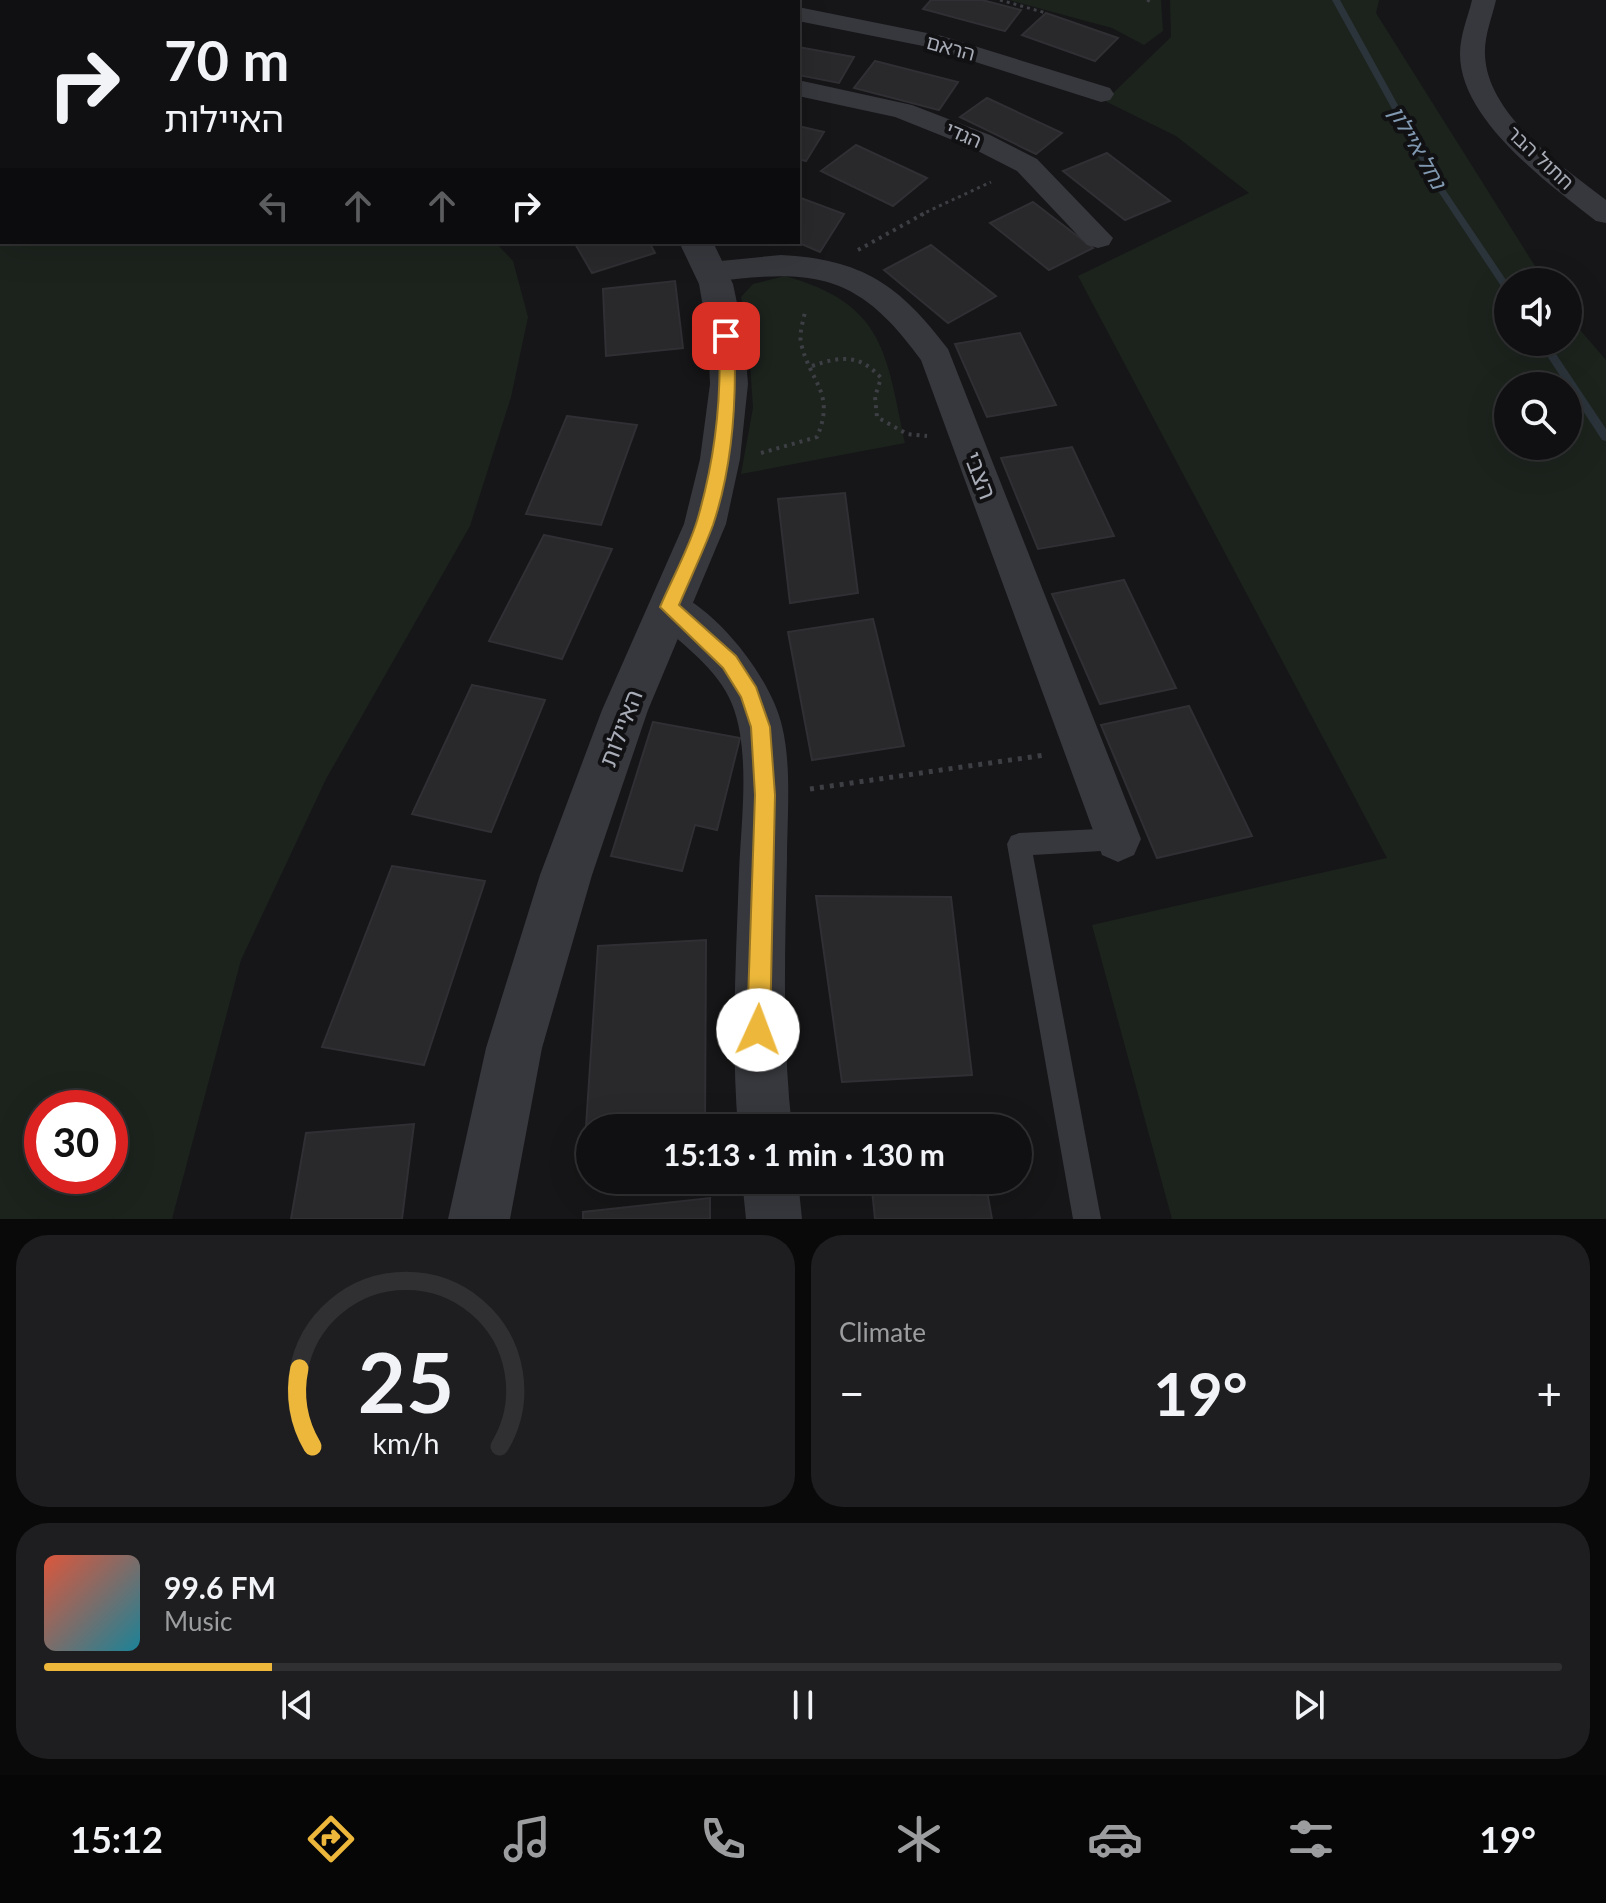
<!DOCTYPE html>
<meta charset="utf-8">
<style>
:root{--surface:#101012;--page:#1e1e20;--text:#f1f3f6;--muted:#9c9d9f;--line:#303032;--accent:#ecb73a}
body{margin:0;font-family:Lato,"Noto Sans Hebrew",sans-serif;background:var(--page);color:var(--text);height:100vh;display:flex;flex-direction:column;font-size:30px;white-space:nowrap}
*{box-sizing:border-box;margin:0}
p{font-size:26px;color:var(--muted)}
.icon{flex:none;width:44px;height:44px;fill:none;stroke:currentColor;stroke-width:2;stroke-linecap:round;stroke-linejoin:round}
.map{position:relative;height:1219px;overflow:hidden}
.drawer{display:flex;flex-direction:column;gap:16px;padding:16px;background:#09090a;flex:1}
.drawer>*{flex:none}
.banner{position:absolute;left:0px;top:0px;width:800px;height:244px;box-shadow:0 8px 32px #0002,0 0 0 2px var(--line);background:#101012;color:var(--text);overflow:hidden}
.fabs{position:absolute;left:1494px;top:268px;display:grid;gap:16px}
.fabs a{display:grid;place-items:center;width:88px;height:88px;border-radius:50%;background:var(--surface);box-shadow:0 8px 32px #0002,0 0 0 2px var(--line);font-size:40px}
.speed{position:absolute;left:24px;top:1090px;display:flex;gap:16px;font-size:40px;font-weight:700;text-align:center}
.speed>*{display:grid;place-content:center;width:104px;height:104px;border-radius:50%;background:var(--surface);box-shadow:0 8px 32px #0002,0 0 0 2px var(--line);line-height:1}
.speed .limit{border:12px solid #d22;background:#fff;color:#111}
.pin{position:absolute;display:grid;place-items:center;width:68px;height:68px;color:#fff;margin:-34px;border-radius:16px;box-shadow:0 4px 12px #0006}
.me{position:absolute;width:88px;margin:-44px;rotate:2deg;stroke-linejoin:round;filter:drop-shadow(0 0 6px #0008)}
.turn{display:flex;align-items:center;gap:28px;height:168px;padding:0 32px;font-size:36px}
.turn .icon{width:104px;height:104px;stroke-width:2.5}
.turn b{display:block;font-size:56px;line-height:68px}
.lanes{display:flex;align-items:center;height:76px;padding:0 32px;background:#0003;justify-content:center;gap:40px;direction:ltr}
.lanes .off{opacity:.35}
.big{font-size:60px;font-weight:700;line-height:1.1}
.drawer .tile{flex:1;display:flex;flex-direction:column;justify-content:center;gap:12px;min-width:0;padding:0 28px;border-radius:32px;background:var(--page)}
.drawer .dial{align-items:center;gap:0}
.dial svg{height:208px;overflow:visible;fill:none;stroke:var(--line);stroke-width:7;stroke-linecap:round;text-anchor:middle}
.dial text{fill:var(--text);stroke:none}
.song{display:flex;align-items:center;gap:24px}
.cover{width:96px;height:96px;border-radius:12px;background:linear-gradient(135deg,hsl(10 70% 55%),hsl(190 70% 35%))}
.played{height:8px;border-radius:4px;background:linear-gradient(90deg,var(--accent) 15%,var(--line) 15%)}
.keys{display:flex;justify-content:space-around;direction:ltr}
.heat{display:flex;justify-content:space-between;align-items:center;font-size:44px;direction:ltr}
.drawer .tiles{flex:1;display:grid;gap:16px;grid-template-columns:1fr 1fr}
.tile:last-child{grid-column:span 2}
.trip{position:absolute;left:576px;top:1114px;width:456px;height:80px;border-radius:40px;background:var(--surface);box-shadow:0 8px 32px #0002,0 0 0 2px var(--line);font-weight:700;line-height:80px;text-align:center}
.menu{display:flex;height:128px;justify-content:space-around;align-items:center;background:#060607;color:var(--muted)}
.menu .icon{width:56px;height:56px}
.menu .active{color:var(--accent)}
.menu b{font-size:36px;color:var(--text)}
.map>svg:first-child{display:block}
</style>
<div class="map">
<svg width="1606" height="1219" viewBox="0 0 1606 1219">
<rect width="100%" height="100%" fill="#161618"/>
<g fill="#1c231d" fill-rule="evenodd">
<path d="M 0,0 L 34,0 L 2,2 L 2,242 L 495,242 L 513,261 L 528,317 L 511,397 L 470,526 L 326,779 L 241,960 L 172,1219 L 0,1219 ZM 110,1108 L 110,1176 L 42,1176 L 42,1108 Z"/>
<path d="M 1009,0 L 1161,0 L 1163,31 L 1144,45 L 1112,28 Z"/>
<path d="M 1170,0 L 1379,0 L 1376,13 L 1545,282 L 1508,282 L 1508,342 L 1568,342 L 1568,316 L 1606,360 L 1606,1219 L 1172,1219 L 1092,925 L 1387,858 L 1078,276 L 1249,193 L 1176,136 L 1105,101 L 1171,37 ZM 1508,386 L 1568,386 L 1568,446 L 1508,446 Z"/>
<path d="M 785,276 C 885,304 886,353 905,443 L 741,474 L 753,408 L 748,333 L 741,297 L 753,284 Z"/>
</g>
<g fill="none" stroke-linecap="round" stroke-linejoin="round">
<g fill="#2c343b" fill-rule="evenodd">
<path d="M 1332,0 L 1340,0 L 1442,185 L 1508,283 L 1508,293 L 1505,292 L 1434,185 Z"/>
<path d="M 1538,342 L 1548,342 L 1606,429 L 1606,441 L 1602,440 Z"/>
</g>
</g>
<g fill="#29292c" stroke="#303034" stroke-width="2">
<path d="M 161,0 L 244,0 L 233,2 Z"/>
<path d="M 467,0 L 548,0 L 545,2 Z"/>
<path d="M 931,0 L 982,0 L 1021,10 L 1005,31 L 923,9 Z"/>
<path d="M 1046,13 L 1118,38 L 1095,61 L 1022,35 Z"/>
<path d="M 798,47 L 854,57 L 839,83 L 798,75 Z"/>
<path d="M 875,61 L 958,82 L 939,110 L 854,88 Z"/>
<path d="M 987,98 L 1062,133 L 1036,154 L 960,117 Z"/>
<path d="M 798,126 L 824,132 L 806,161 L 798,159 Z"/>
<path d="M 856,145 L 927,178 L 893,206 L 821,171 Z"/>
<path d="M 1107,153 L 1170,201 L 1125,220 L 1063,171 Z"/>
<path d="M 798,197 L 844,214 L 820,252 L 797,242 Z"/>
<path d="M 1033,202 L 1093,248 L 1049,270 L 990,223 Z"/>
<path d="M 574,242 L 649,242 L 655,253 L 592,273 Z"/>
<path d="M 931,245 L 996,296 L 948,323 L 884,270 Z"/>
<path d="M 675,281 L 683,348 L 606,356 L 603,289 Z"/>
<path d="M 1020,333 L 1056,405 L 987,417 L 955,344 Z"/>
<path d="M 567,416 L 637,425 L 601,525 L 526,514 Z"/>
<path d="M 1072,447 L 1114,536 L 1038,549 L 1001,458 Z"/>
<path d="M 845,493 L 858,593 L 790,603 L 778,499 Z"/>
<path d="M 544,535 L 612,549 L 562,659 L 489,641 Z"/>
<path d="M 1124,580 L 1176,688 L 1100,704 L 1052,594 Z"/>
<path d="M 873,619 L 904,746 L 812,760 L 788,632 Z"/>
<path d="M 472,685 L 545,700 L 491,832 L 412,814 Z"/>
<path d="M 1189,706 L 1252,836 L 1157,858 L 1101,725 Z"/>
<path d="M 653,722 L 740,738 L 717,830 L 695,825 L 682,871 L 611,856 Z"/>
<path d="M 392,866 L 485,881 L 424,1065 L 322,1047 Z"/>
<path d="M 816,896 L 951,897 L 972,1075 L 842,1082 Z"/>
<path d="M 706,940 L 705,1128 L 590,1128 L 590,1141 L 585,1142 L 598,946 Z"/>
<path d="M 414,1124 L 402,1219 L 291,1219 L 306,1133 Z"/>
<path d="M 871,1180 L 985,1180 L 992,1219 L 875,1219 Z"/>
<path d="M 710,1198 L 710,1219 L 583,1219 L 583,1212 Z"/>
</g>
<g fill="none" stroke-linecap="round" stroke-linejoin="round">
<g stroke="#3d3f44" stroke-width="3" stroke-dasharray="3 4" stroke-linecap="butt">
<path d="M 1000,0 L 1046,13"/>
<path d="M 1147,0 L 1151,2"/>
<path d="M 920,215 L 991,182"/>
</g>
<g stroke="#3d3f44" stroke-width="4" stroke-dasharray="3 5" stroke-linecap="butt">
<path d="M 858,250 L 925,213"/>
<path d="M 812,366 C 841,356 860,354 881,378 L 875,397 L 877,417 L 907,434 L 927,436"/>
<path d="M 761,453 L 817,437 C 836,392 810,383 801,343 C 799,333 803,322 805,312"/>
</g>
<path stroke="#3d3f44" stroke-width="5" stroke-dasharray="4 6" stroke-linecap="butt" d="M 810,789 L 1045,755"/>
<path fill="#37383d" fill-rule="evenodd" d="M 1118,828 L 1126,831 L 1130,839 L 1126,847 L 1118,850 L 1033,855 L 1101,1219 L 1073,1219 L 1007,844 L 1011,836 L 1019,833 Z"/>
<g fill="#37383d" fill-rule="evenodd">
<path d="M 689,0 L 725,0 L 727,2 L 691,2 Z"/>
<path d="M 1472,0 L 1496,0 C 1492,18 1484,36 1485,55 C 1487,115 1563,167 1606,200 L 1606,223 L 1596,221 C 1549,184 1460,120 1460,54 C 1460,35 1468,17 1472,0 Z"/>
<path d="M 798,7 L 942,36 L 1110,88 L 1114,94 L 1110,100 L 1101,102 L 928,47 L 798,21 Z"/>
<path d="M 798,80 L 912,105 L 990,135 L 1037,159 L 1113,238 L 1109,245 L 1098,248 L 1087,245 L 1017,171 L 970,147 L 895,117 L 798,96 Z"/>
<path d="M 781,255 C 862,259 900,285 948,349 L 1141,839 L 1134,855 L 1118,862 L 1102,855 L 921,360 C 857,271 813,269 710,282 L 699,279 L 695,272 L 699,265 L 710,262 Z"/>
<path d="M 669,590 C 716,607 771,678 782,726 C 792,766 787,819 787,860 C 785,950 782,1039 792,1128 L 738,1128 C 731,1043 736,958 739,873 C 741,822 751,752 732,704 C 718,669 682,644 655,619 L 649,607 L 655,595 Z"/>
<path d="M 742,1180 L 798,1180 L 802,1219 L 746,1219 Z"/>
</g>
<g fill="#37383d" fill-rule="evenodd">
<path d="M 270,0 L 297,0 L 298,2 L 271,2 Z"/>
<path d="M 679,242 L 713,242 L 733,284 L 744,336 L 748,384 L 740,459 L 726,524 L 648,710 L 592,875 L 542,1048 L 510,1219 L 448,1219 L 486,1048 L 540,875 L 602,710 L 684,524 L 700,459 L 710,384 L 708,336 L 699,284 Z"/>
</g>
</g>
<path fill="#ecb73a" stroke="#997726" stroke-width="2" d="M 726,331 L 734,336 C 737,398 733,465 713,525 C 703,552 690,579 679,605 L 736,656 L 756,687 L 770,727 L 775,795 L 770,1030 L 767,1038 L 758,1042 L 750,1038 L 747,1030 L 755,795 L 751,727 L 741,697 L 723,668 L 660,607 C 672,579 688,550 697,521 C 715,460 722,399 719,336 Z"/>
<g text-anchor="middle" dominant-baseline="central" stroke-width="8" stroke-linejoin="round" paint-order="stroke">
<g font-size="20" fill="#a8acb7" stroke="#111113">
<text transform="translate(951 47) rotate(15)">הראם</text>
<text transform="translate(964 134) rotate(23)">הגדי</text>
<text transform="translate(1541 157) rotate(43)">חתול הבר</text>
</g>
<g font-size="22" font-style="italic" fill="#8099b1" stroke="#111113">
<text transform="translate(1418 147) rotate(60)">נחל איילון</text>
</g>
<g font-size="24" fill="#a8acb7" stroke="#111113">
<text transform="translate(981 475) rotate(69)">הצבי</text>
<text transform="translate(620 728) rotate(-69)">האיילות</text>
</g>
</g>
</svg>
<div class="fabs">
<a><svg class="icon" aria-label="sound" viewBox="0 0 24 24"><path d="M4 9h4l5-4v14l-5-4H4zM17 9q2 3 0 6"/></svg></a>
<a><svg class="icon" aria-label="search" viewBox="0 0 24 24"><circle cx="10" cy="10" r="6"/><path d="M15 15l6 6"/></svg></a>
</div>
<div class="speed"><div class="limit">30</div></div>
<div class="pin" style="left:726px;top:336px;background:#d93025"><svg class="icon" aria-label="arrive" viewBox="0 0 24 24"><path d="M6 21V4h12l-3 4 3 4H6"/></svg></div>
<svg class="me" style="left:758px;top:1030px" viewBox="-20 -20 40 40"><circle r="19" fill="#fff"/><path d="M0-13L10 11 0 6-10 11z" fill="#ecb73a"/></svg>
<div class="trip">15:13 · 1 min · 130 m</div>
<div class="banner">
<div class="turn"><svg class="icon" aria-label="right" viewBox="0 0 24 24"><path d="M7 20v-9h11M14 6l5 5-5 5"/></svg><div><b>70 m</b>האיילות</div></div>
<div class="lanes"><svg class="icon off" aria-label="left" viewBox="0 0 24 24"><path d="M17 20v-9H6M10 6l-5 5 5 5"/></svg><svg class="icon off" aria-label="ahead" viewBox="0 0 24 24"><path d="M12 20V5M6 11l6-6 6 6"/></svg><svg class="icon off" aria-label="ahead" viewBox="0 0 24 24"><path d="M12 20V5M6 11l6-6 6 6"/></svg><svg class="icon" aria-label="right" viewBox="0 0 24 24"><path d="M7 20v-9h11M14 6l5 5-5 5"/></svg></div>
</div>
</div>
<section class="drawer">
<div class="tiles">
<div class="tile dial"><svg viewBox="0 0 100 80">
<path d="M14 69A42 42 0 1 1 86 69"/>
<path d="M14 69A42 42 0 0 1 9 39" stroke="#ecb73a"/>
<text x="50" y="56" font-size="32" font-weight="700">25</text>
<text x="50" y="72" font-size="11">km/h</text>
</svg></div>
<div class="tile"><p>Climate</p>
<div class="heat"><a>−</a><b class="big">19°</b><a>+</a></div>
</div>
<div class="tile">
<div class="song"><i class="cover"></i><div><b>99.6 FM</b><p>Music</p></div></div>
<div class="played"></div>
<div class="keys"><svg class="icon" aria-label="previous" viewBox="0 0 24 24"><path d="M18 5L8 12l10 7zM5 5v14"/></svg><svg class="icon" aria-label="pause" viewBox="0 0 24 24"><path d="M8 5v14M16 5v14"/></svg><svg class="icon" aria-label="next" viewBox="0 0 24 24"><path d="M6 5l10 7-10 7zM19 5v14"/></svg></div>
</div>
</div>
</section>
<nav class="menu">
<b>15:12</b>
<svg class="icon active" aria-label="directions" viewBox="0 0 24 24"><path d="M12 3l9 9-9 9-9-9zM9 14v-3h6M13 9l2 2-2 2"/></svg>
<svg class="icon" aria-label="music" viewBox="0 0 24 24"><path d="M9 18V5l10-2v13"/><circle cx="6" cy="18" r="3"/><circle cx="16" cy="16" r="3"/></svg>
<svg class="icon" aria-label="phone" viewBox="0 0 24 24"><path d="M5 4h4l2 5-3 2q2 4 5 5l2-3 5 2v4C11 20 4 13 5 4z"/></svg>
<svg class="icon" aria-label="climate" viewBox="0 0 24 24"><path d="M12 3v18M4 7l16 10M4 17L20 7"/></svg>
<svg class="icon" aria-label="car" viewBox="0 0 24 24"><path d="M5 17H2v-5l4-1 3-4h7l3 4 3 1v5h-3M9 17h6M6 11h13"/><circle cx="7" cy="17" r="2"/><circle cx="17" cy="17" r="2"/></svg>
<svg class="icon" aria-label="filters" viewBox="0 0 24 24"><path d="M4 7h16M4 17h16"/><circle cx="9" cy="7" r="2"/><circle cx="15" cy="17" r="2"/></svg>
<b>19°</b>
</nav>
